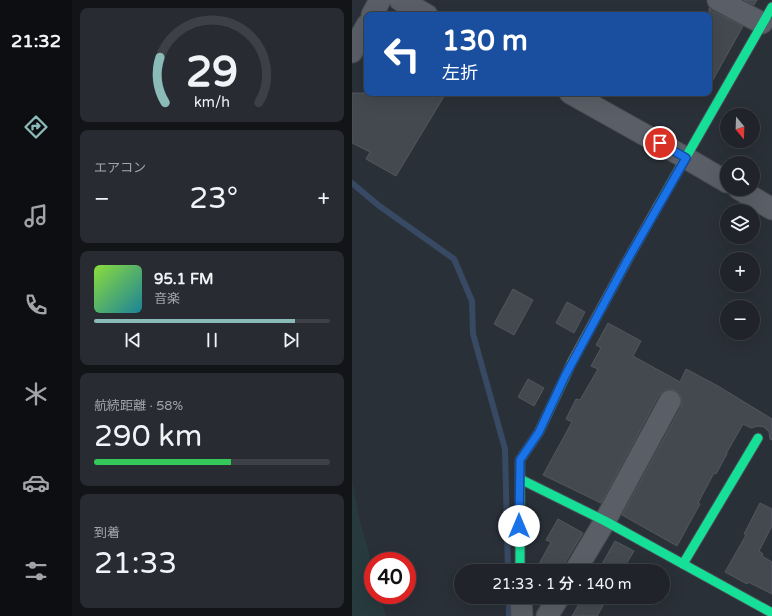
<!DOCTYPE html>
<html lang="ja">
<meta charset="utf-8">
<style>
:root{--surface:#20242a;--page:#282c32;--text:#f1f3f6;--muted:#a2a4a8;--line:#3d4147;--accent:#8bbbb9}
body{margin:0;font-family:"Varela Round","Noto Sans JP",sans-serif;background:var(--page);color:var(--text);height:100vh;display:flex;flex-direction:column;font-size:15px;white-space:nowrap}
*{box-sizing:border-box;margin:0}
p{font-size:13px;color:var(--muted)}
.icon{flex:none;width:22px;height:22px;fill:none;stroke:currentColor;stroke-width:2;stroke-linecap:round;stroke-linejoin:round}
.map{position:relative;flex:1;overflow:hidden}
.drawer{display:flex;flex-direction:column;gap:8px;padding:8px;background:#121417;width:280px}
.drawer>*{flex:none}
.top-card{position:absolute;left:12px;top:12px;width:348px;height:84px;border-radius:8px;box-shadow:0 4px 16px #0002,0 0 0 1px var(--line);background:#1a4fa0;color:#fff;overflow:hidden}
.needle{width:26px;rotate:161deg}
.fabs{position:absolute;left:368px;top:108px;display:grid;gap:8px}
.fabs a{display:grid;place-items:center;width:40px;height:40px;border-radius:50%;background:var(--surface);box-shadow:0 4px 16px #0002,0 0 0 1px var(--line);font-size:20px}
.speed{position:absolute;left:12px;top:552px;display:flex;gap:8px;font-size:20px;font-weight:700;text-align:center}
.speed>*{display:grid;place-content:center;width:52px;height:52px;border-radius:50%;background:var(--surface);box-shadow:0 4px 16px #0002,0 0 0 1px var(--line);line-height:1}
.speed .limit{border:6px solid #d22;background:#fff;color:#111}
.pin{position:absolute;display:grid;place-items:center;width:34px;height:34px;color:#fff;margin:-17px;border:2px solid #fff;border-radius:50%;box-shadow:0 1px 4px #0007}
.me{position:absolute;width:44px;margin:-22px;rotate:0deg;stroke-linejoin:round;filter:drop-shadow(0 0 3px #0008)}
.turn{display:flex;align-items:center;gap:14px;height:84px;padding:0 12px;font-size:18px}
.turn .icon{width:52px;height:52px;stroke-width:2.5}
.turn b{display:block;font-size:28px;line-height:34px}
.big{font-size:30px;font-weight:600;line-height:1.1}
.drawer .tile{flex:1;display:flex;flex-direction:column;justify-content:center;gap:6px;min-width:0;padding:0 14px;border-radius:8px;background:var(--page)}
.drawer .dial{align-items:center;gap:0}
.dial svg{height:104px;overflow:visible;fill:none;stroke:var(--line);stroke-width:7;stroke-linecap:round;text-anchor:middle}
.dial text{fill:var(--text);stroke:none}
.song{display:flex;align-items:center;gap:12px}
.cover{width:48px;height:48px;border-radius:6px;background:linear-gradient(135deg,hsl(90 70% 55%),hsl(190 70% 35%))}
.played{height:4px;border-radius:2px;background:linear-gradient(90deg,var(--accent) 85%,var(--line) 85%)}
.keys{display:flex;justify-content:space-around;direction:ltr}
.heat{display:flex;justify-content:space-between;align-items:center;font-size:22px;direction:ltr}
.charge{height:6px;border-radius:3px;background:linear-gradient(90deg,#34c759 58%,var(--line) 0)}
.trip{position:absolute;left:102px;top:564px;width:216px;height:40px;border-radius:20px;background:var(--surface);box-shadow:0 4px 16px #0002,0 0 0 1px var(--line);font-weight:600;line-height:40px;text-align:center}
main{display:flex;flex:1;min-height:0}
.menu{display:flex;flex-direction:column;width:72px;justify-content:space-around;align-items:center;background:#0d0e11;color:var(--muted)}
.menu .icon{width:28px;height:28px}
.menu .on{color:var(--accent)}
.menu b{font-size:18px;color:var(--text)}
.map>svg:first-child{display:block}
</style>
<main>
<nav class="menu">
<b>21:32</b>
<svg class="icon on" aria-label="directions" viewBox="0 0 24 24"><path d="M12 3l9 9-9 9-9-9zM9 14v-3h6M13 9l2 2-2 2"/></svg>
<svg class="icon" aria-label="music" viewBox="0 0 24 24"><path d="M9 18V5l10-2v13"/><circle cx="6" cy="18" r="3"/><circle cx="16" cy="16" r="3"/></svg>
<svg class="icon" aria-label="phone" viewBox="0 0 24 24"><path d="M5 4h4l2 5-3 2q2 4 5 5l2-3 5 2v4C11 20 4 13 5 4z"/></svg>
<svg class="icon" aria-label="climate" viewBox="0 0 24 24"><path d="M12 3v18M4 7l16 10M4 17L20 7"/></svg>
<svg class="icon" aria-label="car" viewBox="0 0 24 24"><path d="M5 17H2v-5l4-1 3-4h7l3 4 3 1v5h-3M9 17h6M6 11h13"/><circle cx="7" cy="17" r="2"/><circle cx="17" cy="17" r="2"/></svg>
<svg class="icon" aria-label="filters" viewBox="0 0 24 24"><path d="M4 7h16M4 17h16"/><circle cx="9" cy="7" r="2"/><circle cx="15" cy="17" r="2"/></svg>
</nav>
<section class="drawer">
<div class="tile dial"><svg viewBox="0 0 100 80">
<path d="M14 69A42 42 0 1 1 86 69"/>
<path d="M14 69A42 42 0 0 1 10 34" stroke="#8bbbb9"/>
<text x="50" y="56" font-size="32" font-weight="700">29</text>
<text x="50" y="72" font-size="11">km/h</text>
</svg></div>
<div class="tile"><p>エアコン</p>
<div class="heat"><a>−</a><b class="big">23°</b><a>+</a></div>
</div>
<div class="tile">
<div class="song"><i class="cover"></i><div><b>95.1 FM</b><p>音楽</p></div></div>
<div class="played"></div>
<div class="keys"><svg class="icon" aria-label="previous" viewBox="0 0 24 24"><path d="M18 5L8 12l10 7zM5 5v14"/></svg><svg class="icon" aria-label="pause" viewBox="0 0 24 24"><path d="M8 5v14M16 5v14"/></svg><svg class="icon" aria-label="next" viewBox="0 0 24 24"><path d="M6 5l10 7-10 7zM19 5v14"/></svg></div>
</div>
<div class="tile"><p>航続距離 · 58%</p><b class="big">290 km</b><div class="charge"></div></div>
<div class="tile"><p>到着</p><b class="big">21:33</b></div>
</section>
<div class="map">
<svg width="420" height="616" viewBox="0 0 420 616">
<rect width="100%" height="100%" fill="#2a3038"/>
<path fill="#273a3e" d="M 0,479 L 7,518 L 21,568 L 21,595 L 28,595 L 34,616 L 0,616 Z"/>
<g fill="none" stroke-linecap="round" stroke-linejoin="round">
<g stroke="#384963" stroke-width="6">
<path d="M 0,183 L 26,205 L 102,259 L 120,301 L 121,334 L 153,449 L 156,571"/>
<path d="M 157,597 L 157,616"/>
</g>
</g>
<g fill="#444950" stroke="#52575f">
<path d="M 392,0 L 405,0 L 402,5 Z"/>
<path d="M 357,8 L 360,11 L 391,26 L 357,87 Z"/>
<path d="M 0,93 L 94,93 L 44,176 L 14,159 L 18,152 L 0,143 Z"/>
<path d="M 161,289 L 181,300 L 162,335 L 142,324 Z"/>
<path d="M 215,302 L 233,312 L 222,333 L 204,323 Z"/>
<path d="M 256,323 L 289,341 L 281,356 L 328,382 L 334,369 L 366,386 L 420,419 L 420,440 L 418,439 L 417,432 L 412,427 L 406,426 L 399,428 L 391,424 L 374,454 L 375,454 L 364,474 L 362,473 L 346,503 L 348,504 L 325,546 L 270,515 L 329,407 L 330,401 L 328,395 L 323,390 L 318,389 L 312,391 L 307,395 L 249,503 L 191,475 L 220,422 L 214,419 L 224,399 L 228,400 L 246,369 L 239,366 L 249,348 L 244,345 Z"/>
<path d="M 176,379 L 192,388 L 182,406 L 166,397 Z"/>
<path d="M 408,503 L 420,509 L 420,526 L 407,551 L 411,554 L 410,556 L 420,562 L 420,594 L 396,582 L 395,584 L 373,572 L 394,535 L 392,534 Z"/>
<path d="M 206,519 L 231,533 L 208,571 L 196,571 L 186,566 L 199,542 L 194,540 Z"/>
<path d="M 263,541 L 282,551 L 270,571 L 246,571 Z"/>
<path d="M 231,597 L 256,597 L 245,616 L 220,616 Z"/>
</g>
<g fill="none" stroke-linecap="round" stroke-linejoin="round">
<defs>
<g id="street">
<path d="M 48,0 L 75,15"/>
<path d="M 366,0 L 410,23"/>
<path d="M 20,15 L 28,0"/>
<path d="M 0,52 L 15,25"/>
<path d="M 218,93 L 334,158 L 375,182"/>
<path d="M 387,189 L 420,209"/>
<path d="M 223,571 L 253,521 L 318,401"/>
<path d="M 169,597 L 170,616"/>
<path d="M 195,616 L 207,597"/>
</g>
<g id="fast">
<path d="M 306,206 L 420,7"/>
<path d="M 168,479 L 253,521 L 420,613"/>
<path d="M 331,564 L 406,438"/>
<path d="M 168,571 L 168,460 L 187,432 L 220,362"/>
</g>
<path id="slow" d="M 220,362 L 276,259 L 306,206"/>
</defs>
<use href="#street" stroke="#484c53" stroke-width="23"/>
<use href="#fast" stroke="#484c53" stroke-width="11"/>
<use href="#slow" stroke="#484c53" stroke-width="11"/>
<use href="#street" stroke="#5a5e66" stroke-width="21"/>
<use href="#fast" stroke="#16e098" stroke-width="9"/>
<use href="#slow" stroke="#ffcf43" stroke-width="9"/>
</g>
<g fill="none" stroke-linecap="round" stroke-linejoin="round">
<defs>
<path id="route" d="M 167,526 L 168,460 L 187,432 L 213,376 L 276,259 L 334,158 L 308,143"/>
</defs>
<use href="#route" stroke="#114b97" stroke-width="10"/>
<use href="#route" stroke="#1a73e8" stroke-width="7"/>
</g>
</svg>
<div class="fabs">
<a><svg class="needle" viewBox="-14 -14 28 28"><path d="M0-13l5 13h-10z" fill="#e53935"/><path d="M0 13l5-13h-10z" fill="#a2a4a8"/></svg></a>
<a><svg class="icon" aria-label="search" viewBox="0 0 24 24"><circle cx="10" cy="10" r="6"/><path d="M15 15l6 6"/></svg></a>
<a><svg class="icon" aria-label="layers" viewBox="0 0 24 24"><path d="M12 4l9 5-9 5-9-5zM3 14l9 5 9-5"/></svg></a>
<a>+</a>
<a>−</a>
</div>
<div class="speed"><div class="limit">40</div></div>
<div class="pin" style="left:308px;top:143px;background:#d93025"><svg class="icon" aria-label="arrive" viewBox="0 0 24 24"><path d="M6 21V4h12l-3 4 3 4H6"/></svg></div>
<svg class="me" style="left:167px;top:526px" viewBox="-20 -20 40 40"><circle r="19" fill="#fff"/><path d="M0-13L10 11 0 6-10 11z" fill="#1a73e8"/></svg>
<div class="trip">21:33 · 1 分 · 140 m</div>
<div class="top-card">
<div class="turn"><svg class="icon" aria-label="left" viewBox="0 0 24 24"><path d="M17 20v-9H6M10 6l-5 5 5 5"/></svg><div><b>130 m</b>左折</div></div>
</div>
</div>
</main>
